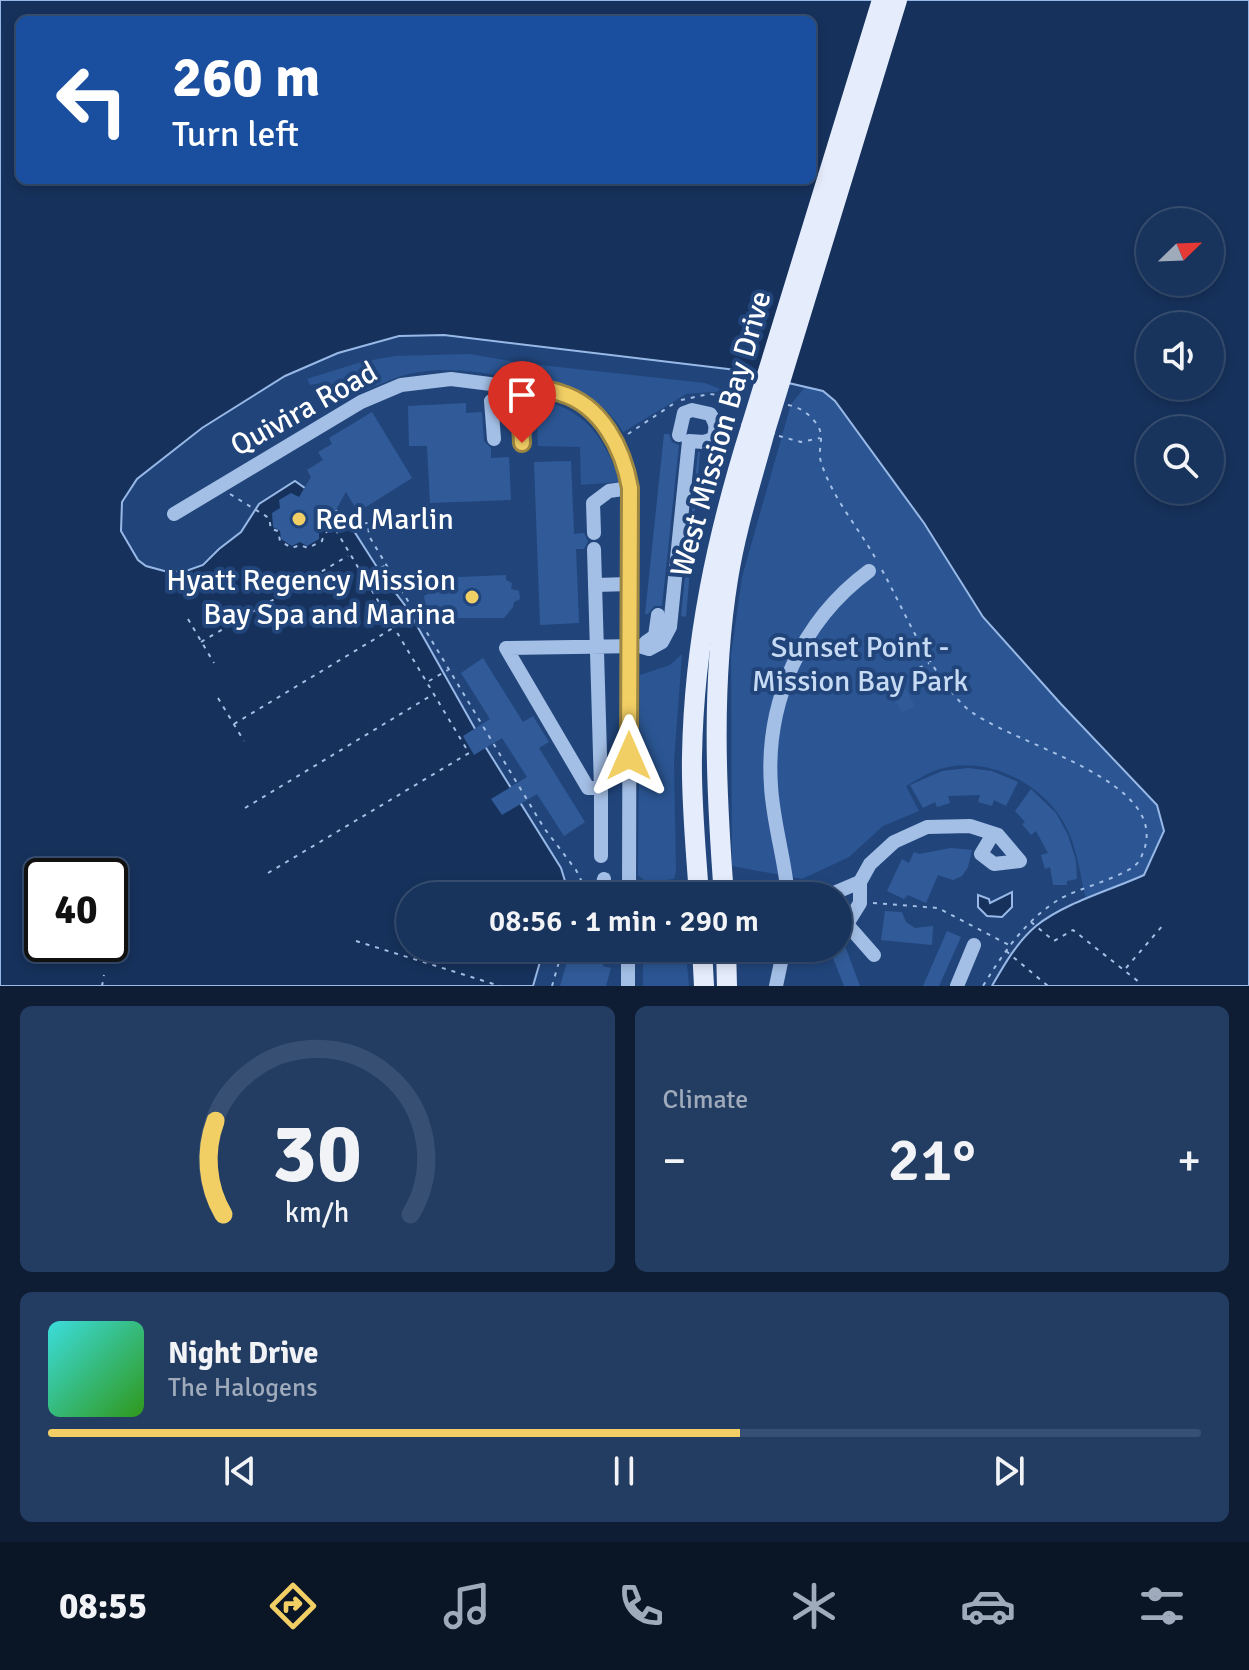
<!DOCTYPE html>
<meta charset="utf-8">
<style>
:root{--surface:#19345c;--page:#223c62;--text:#f1f3f6;--muted:#9faabb;--line:#374f72;--accent:#f2cf65}
body{margin:0;font-family:Signika,sans-serif;background:var(--page);color:var(--text);height:100vh;display:flex;flex-direction:column;font-size:30px;white-space:nowrap}
*{box-sizing:border-box;margin:0}
p{font-size:26px;color:var(--muted)}
.icon{flex:none;width:44px;height:44px;fill:none;stroke:currentColor;stroke-width:2;stroke-linecap:round;stroke-linejoin:round}
.map{position:relative;height:986px;overflow:hidden}
.drawer{display:flex;flex-direction:column;gap:20px;padding:20px;background:#0e1d33;flex:1}
.drawer>*{flex:none}
.hud{position:absolute;left:16px;top:16px;width:800px;height:168px;border-radius:12px;box-shadow:0 4px 12px #0003,0 0 0 2px var(--line);background:#1a4fa0;color:#fff;overflow:hidden}
.needle{width:52px;rotate:67deg}
.fabs{position:absolute;left:1136px;top:208px;display:grid;gap:16px}
.fabs a{display:grid;place-items:center;width:88px;height:88px;border-radius:50%;background:var(--surface);box-shadow:0 4px 12px #0003,0 0 0 2px var(--line);font-size:40px}
.speed{position:absolute;left:24px;top:858px;display:flex;gap:16px;font-size:40px;font-weight:700;text-align:center}
.speed>*{display:grid;place-content:center;width:104px;height:104px;border-radius:50%;background:var(--surface);box-shadow:0 4px 12px #0003,0 0 0 2px var(--line);line-height:1}
.speed .limit{border:4px solid #111;border-radius:12px;background:#fff;color:#111}
.pin{position:absolute;display:grid;place-items:center;width:68px;height:68px;color:#fff;margin:-82px -34px;border-radius:50% 50% 50% 0;rotate:-45deg;box-shadow:0 0 8px #0007}
.pin .icon{rotate:45deg}
.me{position:absolute;width:88px;margin:-44px;rotate:0deg;stroke-linejoin:round;filter:drop-shadow(0 0 6px #0008)}
.turn{display:flex;align-items:center;gap:28px;height:168px;padding:0 24px;font-size:36px}
.turn .icon{width:104px;height:104px;stroke-width:2.5}
.turn b{display:block;font-size:56px;line-height:68px}
.big{font-size:60px;font-weight:600;line-height:1.1}
.drawer .widget{flex:1;display:flex;flex-direction:column;justify-content:center;gap:12px;min-width:0;padding:0 28px;border-radius:12px;background:var(--page)}
.drawer .dial{align-items:center;gap:0}
.dial svg{height:208px;overflow:visible;fill:none;stroke:var(--line);stroke-width:7;stroke-linecap:round;text-anchor:middle}
.dial text{fill:var(--text);stroke:none}
.song{display:flex;align-items:center;gap:24px}
.cover{width:96px;height:96px;border-radius:12px;background:linear-gradient(135deg,hsl(180 70% 55%),hsl(110 70% 35%))}
.played{height:8px;border-radius:4px;background:linear-gradient(90deg,var(--accent) 60%,var(--line) 60%)}
.keys{display:flex;justify-content:space-around;direction:ltr}
.heat{display:flex;justify-content:space-between;align-items:center;font-size:44px;direction:ltr}
.drawer .tiles{flex:1;display:grid;gap:20px;grid-template-columns:1fr 1fr}
.widget:last-child{grid-column:span 2}
.trip{position:absolute;left:396px;top:882px;width:456px;height:80px;border-radius:40px;background:var(--surface);box-shadow:0 4px 12px #0003,0 0 0 2px var(--line);font-weight:600;line-height:80px;text-align:center}
.dock{display:flex;height:128px;justify-content:space-around;align-items:center;background:#0a1525;color:var(--muted)}
.dock .icon{width:56px;height:56px}
.dock .active{color:var(--accent)}
.dock b{font-size:36px;color:var(--text)}
.map>svg:first-child{display:block}
</style>
<div class="map">
<svg width="1249" height="986" viewBox="0 0 1249 986">
<rect width="100%" height="100%" fill="#21457b"/>
<g fill="#2b5693">
<path d="M 470,354 L 522,363 L 705,383 L 725,391 L 686,394 L 623,432 C 610,408 582,390 556,383 C 544,380 531,379 519,378 C 483,373 445,365 409,374 C 393,377 349,399 340,398 L 328,382 L 310,385 L 307,379 L 361,362 L 395,356 Z"/>
<path d="M 806,386 L 823,391 L 835,401 L 924,523 L 983,617 L 1061,704 L 1157,805 L 1164,831 L 1144,875 L 1086,900 C 1081,879 1078,854 1069,833 C 1049,785 985,751 934,771 C 924,775 915,781 906,786 L 919,811 L 883,826 L 849,857 L 802,879 L 732,866 L 731,655 L 742,577 L 791,404 Z"/>
<path d="M 536,401 C 582,404 608,441 619,482 L 581,485 L 580,447 L 538,446 Z"/>
<path d="M 682,654 L 674,761 L 676,871 L 674,879 L 646,882 L 638,875 L 640,675 L 670,665 Z"/>
<path d="M 643,948 L 680,948 L 681,954 L 686,954 L 689,986 L 643,986 Z"/>
</g>
<g fill="#16315b" stroke="#98b9e7" stroke-width="2" fill-rule="evenodd">
<path d="M 0,0 L 1249,0 L 1249,986 L 992,986 C 1004,965 1017,942 1036,926 C 1064,903 1111,890 1144,875 L 1164,831 L 1157,805 L 1061,704 L 983,617 L 924,523 L 835,401 L 823,391 L 728,369 L 444,335 L 399,336 L 338,353 L 285,376 L 202,428 L 137,479 L 122,502 L 121,531 L 138,560 L 146,566 L 168,572 L 186,571 L 203,565 L 219,549 L 241,532 L 259,504 L 295,481 L 345,517 L 382,575 L 407,608 L 483,743 L 561,868 L 565,881 L 561,896 L 410,896 L 410,948 L 544,948 L 533,986 L 0,986 ZM 20,20 L 812,20 L 812,180 L 20,180 ZM 1150,222 L 1210,222 L 1210,282 L 1150,282 ZM 1150,326 L 1210,326 L 1210,386 L 1150,386 ZM 1150,430 L 1210,430 L 1210,490 L 1150,490 ZM 42,876 L 110,876 L 110,944 L 42,944 Z"/>
<path d="M 1012,892 L 1012,907 L 1002,917 L 987,916 L 978,907 L 978,895 L 989,899 L 990,903 Z"/>
</g>
<g fill="#315b98">
<path d="M 466,403 L 466,413 L 482,412 L 484,441 L 491,448 L 491,458 L 509,457 L 511,500 L 430,503 L 427,446 L 409,446 L 408,406 Z"/>
<path d="M 372,412 L 412,478 L 358,512 L 346,492 L 333,515 L 327,516 L 327,525 L 319,530 L 319,539 L 307,546 L 300,542 L 292,546 L 281,539 L 280,531 L 273,527 L 272,513 L 280,508 L 279,500 L 291,493 L 299,497 L 311,477 L 307,470 L 323,460 L 318,452 L 332,444 L 329,438 Z"/>
<path d="M 664,434 L 669,434 L 672,442 L 679,445 L 662,606 L 654,606 L 648,614 L 645,614 Z"/>
<path d="M 698,452 L 700,452 L 686,617 L 681,616 Z"/>
<path d="M 571,461 L 574,534 L 584,533 L 588,541 L 584,549 L 576,549 L 579,623 L 540,625 L 534,462 Z"/>
<path d="M 506,575 L 506,580 L 512,583 L 511,589 L 519,591 L 520,599 L 514,602 L 513,607 L 504,618 L 433,618 L 434,611 L 426,607 L 424,596 L 434,591 L 433,585 L 438,578 Z"/>
<path d="M 483,658 L 523,722 L 533,716 L 549,742 L 539,748 L 585,822 L 564,836 L 537,794 L 502,815 L 491,799 L 527,777 L 502,738 L 474,755 L 463,736 L 490,719 L 461,673 Z"/>
<path d="M 906,689 L 915,706 L 902,713 L 893,696 Z"/>
<path d="M 968,768 L 992,771 L 1018,782 L 1006,806 L 994,800 L 992,806 L 978,802 L 980,795 L 948,796 L 950,803 L 937,807 L 935,802 L 923,808 L 910,785 L 942,771 Z"/>
<path d="M 1031,789 L 1056,813 L 1068,835 L 1076,861 L 1077,879 L 1067,881 L 1067,885 L 1053,885 L 1050,867 L 1045,869 L 1041,855 L 1048,853 L 1036,831 L 1031,835 L 1022,824 L 1025,822 L 1015,811 Z"/>
<path d="M 951,848 L 972,850 L 968,867 L 962,876 L 953,880 L 938,875 L 926,903 L 908,895 L 904,899 L 887,891 L 902,859 L 909,863 L 914,852 L 919,854 Z"/>
<path d="M 885,911 L 902,912 L 906,922 L 915,928 L 933,926 L 932,945 L 881,940 Z"/>
<path d="M 838,930 L 839,930 L 860,986 L 844,986 L 829,948 L 838,948 Z"/>
<path d="M 947,931 L 961,937 L 939,986 L 923,986 Z"/>
<path d="M 571,948 L 602,948 L 601,953 L 606,954 L 603,966 L 611,968 L 606,986 L 560,986 Z"/>
</g>
<g fill="none" stroke-linecap="round" stroke-linejoin="round">
<g stroke="#a4bfe6" stroke-width="2" stroke-dasharray="4 6" stroke-linecap="butt">
<path d="M 681,400 L 709,394 L 742,397"/>
<path d="M 788,405 C 800,407 811,415 818,426 C 825,438 817,450 821,462 C 832,498 859,528 877,561"/>
<path d="M 628,434 L 676,402"/>
<path d="M 779,436 L 801,442 L 820,438"/>
<path d="M 230,494 L 269,518 L 271,529 L 278,531 L 280,541 L 292,548 L 300,545 L 308,548 L 322,541 C 327,521 352,524 368,523 L 369,536 L 544,828 L 576,870 L 581,880 L 579,896"/>
<path d="M 882,570 C 907,616 927,667 963,705 C 1003,745 1186,779 1139,861 C 1130,876 1077,888 1058,900 C 1024,922 1004,952 983,986"/>
<path d="M 364,578 L 386,565"/>
<path d="M 188,619 L 214,663"/>
<path d="M 201,642 L 348,556"/>
<path d="M 919,668 L 929,663"/>
<path d="M 429,681 L 448,670"/>
<path d="M 218,698 L 244,741"/>
<path d="M 234,724 L 393,628"/>
<path d="M 245,808 L 432,695"/>
<path d="M 268,873 L 469,753 L 334,527"/>
<path d="M 873,903 L 938,908 L 1009,945"/>
<path d="M 1031,922 L 1054,941 L 1073,930 L 1139,982"/>
<path d="M 356,941 L 500,986"/>
<path d="M 1006,951 L 1048,986"/>
<path d="M 1126,968 L 1164,924"/>
<path d="M 102,986 L 104,975"/>
<path d="M 552,986 L 563,948"/>
</g>
<g stroke="#a4bfe6" stroke-width="14">
<path d="M 522,394 L 522,443"/>
<path d="M 494,439 L 491,401 L 520,402"/>
<path d="M 174,514 L 361,402 L 401,385 L 451,379 L 562,393 L 581,404 L 599,418 L 617,442 L 627,468 L 630,488 L 629,896"/>
<path d="M 594,533 L 593,503 L 609,491 L 630,488"/>
<path d="M 594,549 L 601,788 L 588,788 L 506,648 L 639,646 L 649,649 L 662,642 L 670,627 L 689,441 L 704,442 L 713,439 C 717,428 716,423 710,414 L 692,410 L 684,413 L 679,435"/>
<path d="M 595,585 L 630,584"/>
<path d="M 646,642 L 655,636 L 658,615"/>
<path d="M 601,788 L 601,856"/>
<path d="M 600,896 L 604,879"/>
<path d="M 633,896 L 759,896"/>
<path d="M 788,896 C 785,859 773,823 771,786 C 765,703 801,621 869,571"/>
<path d="M 827,896 L 860,882 L 870,864 L 894,842 L 927,827 L 970,826 L 998,835 L 1020,861 L 994,864 L 981,854 L 993,834"/>
<path d="M 838,914 L 874,955"/>
<path d="M 847,924 L 860,903 L 860,882"/>
<path d="M 628,986 L 628,948"/>
<path d="M 776,986 L 784,948"/>
<path d="M 957,986 L 974,945"/>
</g>
<g stroke="#e5edfd" stroke-width="20">
<path d="M 699,896 C 696,850 691,802 692,756 C 694,642 717,535 751,427"/>
<path d="M 724,896 C 716,790 711,685 728,579 C 736,528 752,480 765,431"/>
<path d="M 702,948 L 704,986"/>
<path d="M 726,948 L 727,986"/>
</g>
<g stroke="#e5edfd" stroke-width="20">
<path d="M 751,427 L 882,0"/>
<path d="M 765,431 L 897,0"/>
</g>
</g>
<g fill="none" stroke-linecap="round" stroke-linejoin="round">
<defs>
<path id="route" d="M 522,443 L 520,402 L 523,386 C 535,388 549,389 560,393 C 602,405 623,449 630,488 L 629,756"/>
</defs>
<use href="#route" stroke="#9d8742" stroke-width="20"/>
<use href="#route" stroke="#f2cf65" stroke-width="14"/>
</g>
<g fill="#f2cf65" stroke="#21457b" stroke-width="3">
<circle cx="299" cy="519" r="8"/>
<circle cx="472" cy="597" r="8"/>
</g>
<g text-anchor="middle" dominant-baseline="central" stroke-width="8" stroke-linejoin="round" paint-order="stroke">
<g font-size="30" fill="#fff" stroke="#21457b">
<text transform="translate(304 409) rotate(-29)">Quivira Road</text>
<text transform="translate(721 434) rotate(-74)">West Mission Bay Drive</text>
</g>
<g font-size="30" fill="#fff" stroke="#21457b" text-anchor="start">
<text x="315" y="519">Red Marlin</text>
<text x="456" y="580" text-anchor="end">Hyatt Regency Mission<tspan x="456" dy="34">Bay Spa and Marina</tspan></text>
</g>
<g font-size="30" fill="#c7daf4" stroke="#21457b">
<text x="860" y="647">Sunset Point -<tspan x="860" dy="34">Mission Bay Park</tspan></text>
</g>
</g>
</svg>
<div class="fabs">
<a><svg class="needle" viewBox="-14 -14 28 28"><path d="M0-13l5 13h-10z" fill="#e53935"/><path d="M0 13l5-13h-10z" fill="#9faabb"/></svg></a>
<a><svg class="icon" aria-label="sound" viewBox="0 0 24 24"><path d="M4 9h4l5-4v14l-5-4H4zM17 9q2 3 0 6"/></svg></a>
<a><svg class="icon" aria-label="search" viewBox="0 0 24 24"><circle cx="10" cy="10" r="6"/><path d="M15 15l6 6"/></svg></a>
</div>
<div class="speed"><div class="limit">40</div></div>
<div class="pin" style="left:522px;top:443px;background:#d93025"><svg class="icon" aria-label="arrive" viewBox="0 0 24 24"><path d="M6 21V4h12l-3 4 3 4H6"/></svg></div>
<svg class="me" style="left:629px;top:756px" viewBox="-20 -20 40 40"><path d="M0-17L14 15 0 8-14 15z" fill="#f2cf65" stroke="#fff" stroke-width="4"/></svg>
<div class="trip">08:56 · 1 min · 290 m</div>
<div class="hud">
<div class="turn"><svg class="icon" aria-label="left" viewBox="0 0 24 24"><path d="M17 20v-9H6M10 6l-5 5 5 5"/></svg><div><b>260 m</b>Turn left</div></div>
</div>
</div>
<section class="drawer">
<div class="tiles">
<div class="widget dial"><svg viewBox="0 0 100 80">
<path d="M14 69A42 42 0 1 1 86 69"/>
<path d="M14 69A42 42 0 0 1 11 33" stroke="#f2cf65"/>
<text x="50" y="56" font-size="32" font-weight="700">30</text>
<text x="50" y="72" font-size="11">km/h</text>
</svg></div>
<div class="widget"><p>Climate</p>
<div class="heat"><a>−</a><b class="big">21°</b><a>+</a></div>
</div>
<div class="widget">
<div class="song"><i class="cover"></i><div><b>Night Drive</b><p>The Halogens</p></div></div>
<div class="played"></div>
<div class="keys"><svg class="icon" aria-label="previous" viewBox="0 0 24 24"><path d="M18 5L8 12l10 7zM5 5v14"/></svg><svg class="icon" aria-label="pause" viewBox="0 0 24 24"><path d="M8 5v14M16 5v14"/></svg><svg class="icon" aria-label="next" viewBox="0 0 24 24"><path d="M6 5l10 7-10 7zM19 5v14"/></svg></div>
</div>
</div>
</section>
<nav class="dock">
<b>08:55</b>
<svg class="icon active" aria-label="directions" viewBox="0 0 24 24"><path d="M12 3l9 9-9 9-9-9zM9 14v-3h6M13 9l2 2-2 2"/></svg>
<svg class="icon" aria-label="music" viewBox="0 0 24 24"><path d="M9 18V5l10-2v13"/><circle cx="6" cy="18" r="3"/><circle cx="16" cy="16" r="3"/></svg>
<svg class="icon" aria-label="phone" viewBox="0 0 24 24"><path d="M5 4h4l2 5-3 2q2 4 5 5l2-3 5 2v4C11 20 4 13 5 4z"/></svg>
<svg class="icon" aria-label="climate" viewBox="0 0 24 24"><path d="M12 3v18M4 7l16 10M4 17L20 7"/></svg>
<svg class="icon" aria-label="car" viewBox="0 0 24 24"><path d="M5 17H2v-5l4-1 3-4h7l3 4 3 1v5h-3M9 17h6M6 11h13"/><circle cx="7" cy="17" r="2"/><circle cx="17" cy="17" r="2"/></svg>
<svg class="icon" aria-label="filters" viewBox="0 0 24 24"><path d="M4 7h16M4 17h16"/><circle cx="9" cy="7" r="2"/><circle cx="15" cy="17" r="2"/></svg>
</nav>
